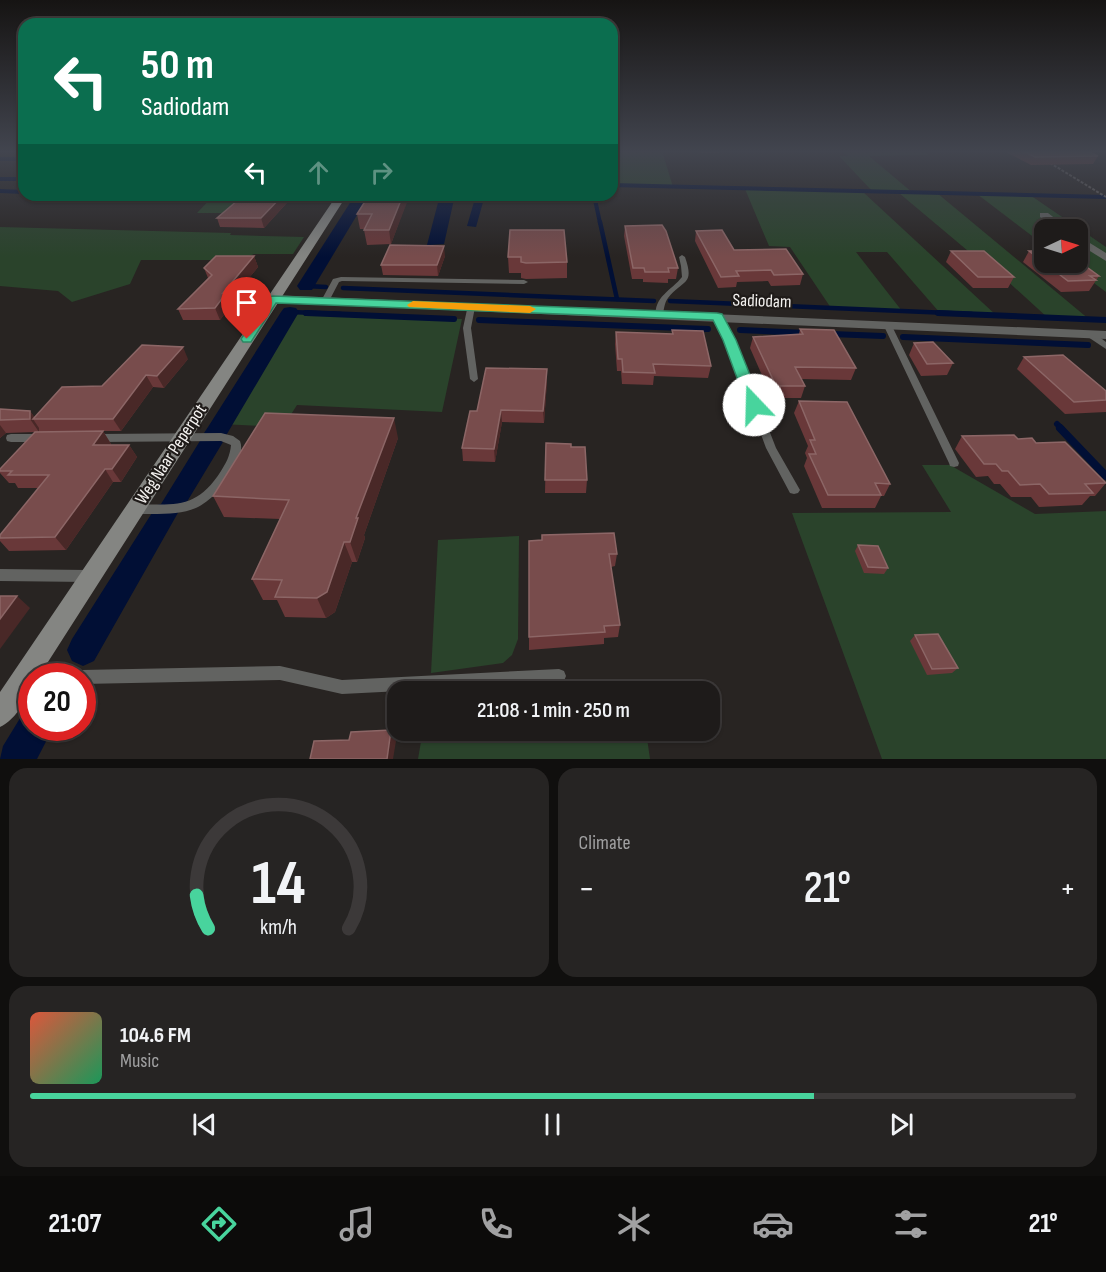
<!DOCTYPE html>
<meta charset="utf-8">
<style>
:root{--surface:#1e1b1a;--page:#262423;--text:#f1f3f6;--muted:#a1a1a2;--line:#3c3939;--accent:#48d49d}
body{margin:0;font-family:"Sofia Sans Condensed",sans-serif;background:var(--page);color:var(--text);height:100vh;display:flex;flex-direction:column;font-size:22px;white-space:nowrap}
*{box-sizing:border-box;margin:0}
p{font-size:20px;color:var(--muted)}
.icon{flex:none;width:33px;height:33px;fill:none;stroke:currentColor;stroke-width:2;stroke-linecap:round;stroke-linejoin:round}
.map{position:relative;height:759px;overflow:hidden}
.panel{display:flex;flex-direction:column;gap:9px;padding:9px;background:#100f0e;flex:1}
.panel>*{flex:none}
.banner{position:absolute;left:18px;top:18px;width:600px;height:183px;border-radius:18px;box-shadow:0 2px 4px #0004,0 0 0 2px var(--line);background:#0b6e4f;color:#fff;overflow:hidden}
.needle{width:39px;rotate:86deg}
.controls{position:absolute;left:1034px;top:219px;display:grid;gap:12px}
.controls a{display:grid;place-items:center;width:54px;height:54px;border-radius:12px;background:var(--surface);box-shadow:0 2px 4px #0004,0 0 0 2px var(--line);font-size:30px}
.speed{position:absolute;left:18px;top:663px;display:flex;gap:12px;font-size:30px;font-weight:700;text-align:center}
.speed>*{display:grid;place-content:center;width:78px;height:78px;border-radius:50%;background:var(--surface);box-shadow:0 2px 4px #0004,0 0 0 2px var(--line);line-height:1}
.speed .limit{border:9px solid #d22;background:#fff;color:#111}
.pin{position:absolute;display:grid;place-items:center;width:51px;height:51px;color:#fff;margin:-62px -26px;border-radius:50% 50% 50% 0;rotate:-45deg;box-shadow:0 0 6px #0007}
.pin .icon{rotate:45deg}
.me{position:absolute;width:66px;margin:-33px;rotate:339deg;stroke-linejoin:round;filter:drop-shadow(0 0 4px #0008)}
.turn{display:flex;align-items:center;gap:21px;height:126px;padding:0 24px;font-size:27px}
.turn .icon{width:78px;height:78px;stroke-width:2.5}
.turn b{display:block;font-size:42px;line-height:51px}
.lanes{display:flex;align-items:center;height:57px;padding:0 24px;background:#0003;justify-content:center;gap:30px;direction:ltr}
.lanes .off{opacity:.35}
.big{font-size:45px;font-weight:600;line-height:1.1}
.panel .card{flex:1;display:flex;flex-direction:column;justify-content:center;gap:9px;min-width:0;padding:0 21px;border-radius:18px;background:var(--page)}
.panel .dial{align-items:center;gap:0}
.dial svg{height:156px;overflow:visible;fill:none;stroke:var(--line);stroke-width:7;stroke-linecap:round;text-anchor:middle}
.dial text{fill:var(--text);stroke:none}
.song{display:flex;align-items:center;gap:18px}
.cover{width:72px;height:72px;border-radius:9px;background:linear-gradient(135deg,hsl(10 70% 55%),hsl(150 70% 35%))}
.played{height:6px;border-radius:3px;background:linear-gradient(90deg,var(--accent) 75%,var(--line) 75%)}
.keys{display:flex;justify-content:space-around;direction:ltr}
.heat{display:flex;justify-content:space-between;align-items:center;font-size:33px;direction:ltr}
.panel .tiles{flex:1;display:grid;gap:9px;grid-template-columns:1fr 1fr}
.card:last-child{grid-column:span 2}
.trip{position:absolute;left:387px;top:681px;width:333px;height:60px;border-radius:18px;background:var(--surface);box-shadow:0 2px 4px #0004,0 0 0 2px var(--line);font-weight:600;line-height:60px;text-align:center}
.tabs{display:flex;height:96px;justify-content:space-around;align-items:center;background:#0c0b0a;color:var(--muted)}
.tabs .icon{width:42px;height:42px}
.tabs .current{color:var(--accent)}
.tabs b{font-size:27px;color:var(--text)}
.map>svg:first-child{display:block}
</style>
<div class="map">
<svg width="1106" height="759" viewBox="0 0 1106 759">
<rect width="100%" height="100%" fill="#282422"/>
<g fill="#2a432b">
<path d="M 612,151 L 662,151 L 673,187 L 612,185 Z"/>
<path d="M 843,151 L 923,151 L 928,155 L 869,156 L 913,193 L 937,193 L 1090,320 L 1048,318 L 981,257 L 974,256 L 899,193 L 873,192 L 839,156 L 848,156 Z"/>
<path d="M 745,189 L 863,192 L 997,316 L 940,313 L 887,252 L 856,252 L 902,311 L 831,308 L 790,247 L 769,246 Z"/>
<path d="M 977,194 L 1030,195 L 1106,247 L 1106,292 L 1067,263 L 1077,262 L 1077,230 L 1044,230 L 1044,245 Z"/>
<path d="M 214,195 L 256,195 L 239,213 L 197,213 Z"/>
<path d="M 0,227 L 231,233 L 230,235 L 304,237 L 293,254 L 254,254 L 240,260 L 141,260 L 130,284 L 72,302 L 58,291 L 0,286 Z"/>
<path d="M 293,313 L 462,319 L 442,412 L 297,405 L 283,427 L 221,424 Z"/>
<path d="M 922,465 L 950,465 L 1035,514 L 1106,511 L 1106,759 L 882,759 L 792,513 L 951,512 Z"/>
<path d="M 519,536 L 518,639 L 512,655 L 503,663 L 431,673 L 438,540 Z"/>
<path d="M 573,684 L 575,691 L 432,691 Z"/>
<path d="M 423,730 L 646,731 L 650,759 L 418,759 Z"/>
</g>
<g fill="#010f35">
<path d="M 440,195 L 455,195 L 444,244 L 427,245 Z"/>
<path d="M 476,195 L 485,195 L 476,227 L 467,226 Z"/>
</g>
<g fill="none" stroke-linecap="round" stroke-linejoin="round">
<g stroke="#010f35" stroke-width="4">
<path d="M 0,159 L 24,159"/>
<path d="M 0,179 L 24,179"/>
<path d="M 612,185 L 1106,197"/>
<path d="M 0,191 L 24,192"/>
<path d="M 160,195 L 243,197"/>
<path d="M 594,195 L 600,223"/>
</g>
<g stroke="#010f35" stroke-width="4.5">
<path d="M 600,222 L 617,299"/>
<path d="M 306,286 L 326,287"/>
<path d="M 343,288 L 654,301"/>
<path d="M 670,301 L 972,314"/>
<path d="M 290,312 L 341,314"/>
</g>
<g stroke="#010f35" stroke-width="6">
<path d="M 306,313 L 454,319"/>
<path d="M 938,313 L 1106,320"/>
<path d="M 479,320 L 708,329"/>
<path d="M 740,330 L 806,333"/>
<path d="M 831,334 L 883,336"/>
<path d="M 903,337 L 1088,345"/>
<path d="M 1057,424 L 1062,429"/>
</g>
<path stroke="#010f35" stroke-width="8" d="M 1060,428 L 1106,476"/>
<g fill="#010f35" fill-rule="evenodd">
<path d="M 355,195 L 369,195 L 312,290 L 300,290 L 297,286 Z"/>
<path d="M 290,307 L 296,308 L 299,312 L 224,439 L 221,440 L 223,442 L 182,510 L 179,511 L 94,661 L 83,666 L 72,661 L 67,650 L 72,639 L 157,505 L 161,504 L 203,436 L 206,435 L 204,433 L 208,427 L 281,312 L 284,308 Z"/>
<path d="M 32,712 L 32,728 L 53,728 L 37,759 L 0,759 L 3,746 L 22,715 Z"/>
</g>
<path stroke="#676361" stroke-width="2" stroke-dasharray="3 1.5" stroke-linecap="butt" d="M 1050,163 L 1106,197"/>
<g fill="#626361" fill-rule="evenodd">
<path d="M 682,255 L 685,257 C 695,286 683,279 668,298 C 664,303 664,311 662,317 L 656,317 C 653,297 672,290 682,277 L 681,266 L 679,257 Z"/>
<path d="M 341,277 L 524,280 L 528,282 L 524,284 L 342,281 L 339,282 L 328,303 L 322,303 L 321,301 L 333,279 Z"/>
<path d="M 468,305 L 471,305 L 475,307 L 471,328 L 478,379 L 474,382 L 470,379 L 463,328 Z"/>
<path d="M 714,315 L 720,315 L 734,340 L 776,448 L 800,490 L 798,493 L 794,494 L 790,493 L 766,448 L 726,340 L 713,317 Z"/>
<path d="M 884,322 L 890,322 L 891,324 L 959,463 L 958,466 L 954,467 L 950,466 L 949,463 L 883,324 Z"/>
<path d="M 1088,333 L 1094,333 L 1106,342 L 1106,349 L 1088,337 L 1087,335 Z"/>
<path d="M 221,433 L 233,436 L 240,441 C 244,452 237,462 231,472 C 204,517 183,514 135,514 L 131,512 L 129,509 L 131,506 L 135,504 C 175,505 197,509 221,471 C 226,463 230,456 231,445 L 221,441 L 98,442 L 94,441 L 93,438 L 94,435 L 98,434 Z"/>
<path d="M 11,434 L 42,434 L 46,435 L 47,438 L 46,441 L 42,442 L 11,442 L 7,441 L 6,438 L 7,435 Z"/>
<path d="M 0,569 L 88,570 L 92,572 L 94,576 L 92,580 L 88,582 L 0,581 Z"/>
<path d="M 280,666 L 342,680 L 559,669 L 564,671 L 566,676 L 564,681 L 559,683 L 342,694 L 280,680 L 82,684 L 82,676 L 75,676 L 77,672 L 82,670 Z"/>
</g>
<g fill="#626361" fill-rule="evenodd">
<path d="M 1040,213 L 1048,213 L 1070,230 L 1058,230 L 1040,217 Z"/>
<path d="M 1077,235 L 1106,253 L 1106,261 L 1077,243 Z"/>
<path d="M 273,295 L 1106,331 L 1106,339 L 269,302 L 267,299 L 269,296 Z"/>
</g>
<path fill="#848582" fill-rule="evenodd" d="M 337,195 L 347,195 L 39,676 L 32,676 C 32,694 16,720 0,727 L 0,692 Z"/>
</g>
<g fill="#693839">
<path d="M 699,151 L 720,151 L 719,153 L 700,153 Z"/>
<path d="M 1004,151 L 1087,151 L 1098,156 L 1093,164 L 1031,165 Z"/>
<path d="M 294,195 L 264,228 L 220,227 L 217,218 Z"/>
<path d="M 369,195 L 421,195 L 421,198 L 408,198 L 391,244 L 367,245 L 364,230 L 365,229 L 360,229 L 357,214 Z"/>
<path d="M 625,226 L 678,268 L 676,279 L 668,279 L 668,283 L 643,282 L 643,279 L 632,279 L 624,236 Z"/>
<path d="M 510,230 L 567,262 L 567,278 L 526,279 L 521,278 L 521,273 L 509,273 L 508,257 Z"/>
<path d="M 696,231 L 734,250 L 803,274 L 800,285 L 771,286 L 768,281 L 737,282 L 736,287 L 718,288 L 695,241 Z"/>
<path d="M 951,251 L 1014,277 L 1008,288 L 973,288 L 946,262 Z"/>
<path d="M 1029,251 L 1099,276 L 1089,291 L 1061,292 L 1023,262 Z"/>
<path d="M 254,256 L 258,267 L 231,300 L 232,304 L 220,320 L 183,320 L 178,309 L 208,278 L 204,268 Z"/>
<path d="M 445,256 L 438,276 L 383,275 L 381,265 Z"/>
<path d="M 800,329 L 856,368 L 851,380 L 801,379 L 805,386 L 801,398 L 772,398 L 750,348 L 753,337 L 799,334 Z"/>
<path d="M 672,330 L 711,366 L 708,378 L 654,376 L 653,385 L 622,384 L 621,371 L 617,371 L 615,344 L 616,332 L 672,334 Z"/>
<path d="M 914,343 L 953,363 L 947,375 L 921,376 L 909,355 Z"/>
<path d="M 1024,357 L 1106,391 L 1106,412 L 1065,414 L 1017,369 Z"/>
<path d="M 188,359 L 164,388 L 153,387 L 121,431 L 103,431 L 111,444 L 110,445 L 129,445 L 137,457 L 121,482 L 113,482 L 66,550 L 9,551 L 0,541 L 0,535 L 39,488 L 18,488 L 15,483 L 9,483 L 0,473 L 0,469 L 35,432 L 6,433 L 0,438 L 0,409 L 30,411 L 34,417 Z"/>
<path d="M 547,381 L 544,423 L 502,422 L 495,462 L 463,461 L 462,448 L 477,411 Z"/>
<path d="M 799,401 L 890,484 L 884,496 L 881,496 L 875,508 L 822,508 L 804,466 L 807,458 L 805,453 L 808,446 L 794,413 Z"/>
<path d="M 962,436 L 1018,439 L 1036,443 L 1106,483 L 1095,496 L 1090,496 L 1082,505 L 1039,507 L 1031,497 L 1011,497 L 1000,484 L 994,484 L 988,476 L 976,477 L 955,449 Z"/>
<path d="M 398,438 L 364,535 L 365,538 L 357,562 L 352,562 L 335,612 L 326,618 L 285,617 L 277,600 L 263,600 L 252,579 L 280,519 L 224,517 L 213,496 Z"/>
<path d="M 546,443 L 571,447 L 587,480 L 586,493 L 545,493 Z"/>
<path d="M 529,541 L 617,554 L 615,566 L 611,567 L 620,625 L 618,637 L 604,638 L 604,644 L 529,650 Z"/>
<path d="M 858,545 L 888,568 L 884,574 L 864,573 L 855,551 Z"/>
<path d="M 915,635 L 958,668 L 952,673 L 927,675 L 910,641 Z"/>
</g>
<g fill="#492827">
<path d="M 283,195 L 294,195 L 264,228 L 261,218 Z"/>
<path d="M 403,195 L 408,195 L 408,200 L 391,244 L 389,230 Z"/>
<path d="M 444,246 L 445,256 L 438,276 L 437,265 Z"/>
<path d="M 254,256 L 258,267 L 231,300 L 232,304 L 220,320 L 215,308 L 223,293 Z"/>
<path d="M 183,347 L 188,359 L 164,388 L 157,376 Z"/>
<path d="M 547,369 L 547,381 L 544,423 L 543,411 Z"/>
<path d="M 146,375 L 153,387 L 121,431 L 113,419 Z"/>
<path d="M 501,410 L 502,422 L 495,462 L 494,449 Z"/>
<path d="M 30,411 L 36,419 L 33,419 L 39,428 L 39,432 L 30,419 Z"/>
<path d="M 394,418 L 398,438 L 364,535 L 365,538 L 357,562 L 350,542 L 356,518 Z"/>
<path d="M 0,425 L 6,433 L 0,438 Z"/>
<path d="M 103,431 L 111,444 L 101,458 L 93,445 Z"/>
<path d="M 129,445 L 137,457 L 121,482 L 112,469 Z"/>
<path d="M 105,469 L 113,482 L 66,550 L 55,537 Z"/>
<path d="M 344,542 L 352,562 L 335,612 L 326,618 L 317,598 Z"/>
<path d="M 17,596 L 30,608 L 0,649 L 0,619 Z"/>
<path d="M 391,730 L 396,741 L 393,759 L 387,759 Z"/>
</g>
<g fill="#784c4c" stroke="#8c6666" stroke-width="1.5">
<path d="M 1023,151 L 1087,151 L 1098,156 L 1035,157 Z"/>
<path d="M 244,195 L 283,195 L 261,218 L 217,218 Z"/>
<path d="M 369,195 L 403,195 L 389,230 L 364,230 L 372,214 L 357,214 Z"/>
<path d="M 662,225 L 666,231 L 678,268 L 668,268 L 669,272 L 645,272 L 644,268 L 633,268 L 625,226 Z"/>
<path d="M 510,230 L 564,230 L 567,262 L 526,263 L 521,262 L 521,257 L 508,257 Z"/>
<path d="M 722,230 L 734,250 L 786,249 L 803,274 L 774,275 L 771,270 L 736,271 L 739,276 L 721,277 L 696,231 Z"/>
<path d="M 390,245 L 444,246 L 437,265 L 381,265 Z"/>
<path d="M 951,251 L 984,251 L 1014,277 L 978,277 Z"/>
<path d="M 1029,251 L 1044,251 L 1044,262 L 1077,262 L 1077,260 L 1099,276 L 1090,276 L 1096,280 L 1068,281 Z"/>
<path d="M 216,256 L 254,256 L 223,293 L 227,292 L 215,308 L 178,309 L 212,275 L 204,268 Z"/>
<path d="M 800,329 L 834,330 L 856,368 L 795,367 L 805,386 L 776,386 L 753,337 L 803,334 Z"/>
<path d="M 672,330 L 703,331 L 711,366 L 653,364 L 655,373 L 623,372 L 622,359 L 618,359 L 616,332 L 673,334 Z"/>
<path d="M 933,342 L 953,363 L 927,364 L 914,343 Z"/>
<path d="M 142,345 L 183,347 L 157,376 L 146,375 L 113,419 L 33,419 L 62,387 L 102,386 Z"/>
<path d="M 1063,355 L 1106,391 L 1106,400 L 1074,402 L 1024,357 Z"/>
<path d="M 486,368 L 547,369 L 543,411 L 501,410 L 494,449 L 462,448 L 470,411 L 477,411 Z"/>
<path d="M 799,401 L 847,402 L 890,484 L 875,483 L 881,495 L 828,495 L 809,454 L 816,454 L 810,440 L 815,440 Z"/>
<path d="M 0,409 L 30,411 L 30,419 L 0,420 Z"/>
<path d="M 265,413 L 394,418 L 356,518 L 358,518 L 350,542 L 344,542 L 327,592 L 317,598 L 275,597 L 282,580 L 252,579 L 289,500 L 213,496 Z"/>
<path d="M 103,431 L 93,445 L 129,445 L 112,469 L 105,469 L 55,537 L 0,538 L 0,535 L 49,475 L 8,475 L 12,471 L 0,471 L 0,469 L 35,432 Z"/>
<path d="M 1014,435 L 1018,439 L 1032,438 L 1036,443 L 1065,442 L 1106,483 L 1085,484 L 1093,493 L 1049,494 L 1040,484 L 1020,485 L 1008,471 L 1002,471 L 996,464 L 984,464 L 962,436 Z"/>
<path d="M 546,443 L 571,444 L 571,447 L 585,447 L 587,480 L 545,480 Z"/>
<path d="M 614,533 L 617,554 L 609,554 L 620,625 L 604,626 L 605,632 L 529,637 L 529,541 L 542,540 L 542,535 Z"/>
<path d="M 858,545 L 878,546 L 888,568 L 868,567 Z"/>
<path d="M 0,596 L 17,596 L 0,619 Z"/>
<path d="M 938,634 L 958,668 L 932,669 L 915,635 Z"/>
<path d="M 391,730 L 387,759 L 310,759 L 314,741 L 349,740 L 351,732 Z"/>
</g>
<linearGradient id="sky" x2="0" y2="1"><stop stop-color="#161413"/><stop offset="0.59" stop-color="#42454f"/><stop offset="1" stop-color="#42454f" stop-opacity="0"/></linearGradient>
<rect width="1106" height="257" fill="url(#sky)"/>
<path fill="#48d49d" stroke="#2f8a66" stroke-width="1.5" d="M 273,296 L 717,313 L 722,314 L 736,340 L 762,405 L 754,410 L 747,405 L 723,340 L 713,320 L 276,303 L 251,342 L 243,342 L 241,339 L 269,297 Z"/>
<path fill="#f59e0b" d="M 413,301 L 530,306 L 536,309 L 530,313 L 409,307 L 407,305 Z"/>
<g text-anchor="middle" dominant-baseline="central" stroke-width="4.5" stroke-linejoin="round" paint-order="stroke">
<g font-size="18" fill="#f4f2f0" stroke="#1f1b19">
<text transform="translate(762 301) rotate(2)">Sadiodam</text>
<text transform="translate(171 454) rotate(-57)">Weg Naar Peperpot</text>
</g>
</g>
</svg>
<div class="controls">
<a><svg class="needle" viewBox="-14 -14 28 28"><path d="M0-13l5 13h-10z" fill="#e53935"/><path d="M0 13l5-13h-10z" fill="#a1a1a2"/></svg></a>
</div>
<div class="speed"><div class="limit">20</div></div>
<div class="pin" style="left:247px;top:339px;background:#d93025"><svg class="icon" aria-label="arrive" viewBox="0 0 24 24"><path d="M6 21V4h12l-3 4 3 4H6"/></svg></div>
<svg class="me" style="left:754px;top:405px" viewBox="-20 -20 40 40"><circle r="19" fill="#fff"/><path d="M0-13L10 11 0 6-10 11z" fill="#48d49d"/></svg>
<div class="trip">21:08 · 1 min · 250 m</div>
<div class="banner">
<div class="turn"><svg class="icon" aria-label="left" viewBox="0 0 24 24"><path d="M17 20v-9H6M10 6l-5 5 5 5"/></svg><div><b>50 m</b>Sadiodam</div></div>
<div class="lanes"><svg class="icon" aria-label="left" viewBox="0 0 24 24"><path d="M17 20v-9H6M10 6l-5 5 5 5"/></svg><svg class="icon off" aria-label="ahead" viewBox="0 0 24 24"><path d="M12 20V5M6 11l6-6 6 6"/></svg><svg class="icon off" aria-label="right" viewBox="0 0 24 24"><path d="M7 20v-9h11M14 6l5 5-5 5"/></svg></div>
</div>
</div>
<section class="panel">
<div class="tiles">
<div class="card dial"><svg viewBox="0 0 100 80">
<path d="M14 69A42 42 0 1 1 86 69"/>
<path d="M14 69A42 42 0 0 1 8 52" stroke="#48d49d"/>
<text x="50" y="56" font-size="32" font-weight="700">14</text>
<text x="50" y="72" font-size="11">km/h</text>
</svg></div>
<div class="card"><p>Climate</p>
<div class="heat"><a>−</a><b class="big">21°</b><a>+</a></div>
</div>
<div class="card">
<div class="song"><i class="cover"></i><div><b>104.6 FM</b><p>Music</p></div></div>
<div class="played"></div>
<div class="keys"><svg class="icon" aria-label="previous" viewBox="0 0 24 24"><path d="M18 5L8 12l10 7zM5 5v14"/></svg><svg class="icon" aria-label="pause" viewBox="0 0 24 24"><path d="M8 5v14M16 5v14"/></svg><svg class="icon" aria-label="next" viewBox="0 0 24 24"><path d="M6 5l10 7-10 7zM19 5v14"/></svg></div>
</div>
</div>
</section>
<nav class="tabs">
<b>21:07</b>
<svg class="icon current" aria-label="directions" viewBox="0 0 24 24"><path d="M12 3l9 9-9 9-9-9zM9 14v-3h6M13 9l2 2-2 2"/></svg>
<svg class="icon" aria-label="music" viewBox="0 0 24 24"><path d="M9 18V5l10-2v13"/><circle cx="6" cy="18" r="3"/><circle cx="16" cy="16" r="3"/></svg>
<svg class="icon" aria-label="phone" viewBox="0 0 24 24"><path d="M5 4h4l2 5-3 2q2 4 5 5l2-3 5 2v4C11 20 4 13 5 4z"/></svg>
<svg class="icon" aria-label="climate" viewBox="0 0 24 24"><path d="M12 3v18M4 7l16 10M4 17L20 7"/></svg>
<svg class="icon" aria-label="car" viewBox="0 0 24 24"><path d="M5 17H2v-5l4-1 3-4h7l3 4 3 1v5h-3M9 17h6M6 11h13"/><circle cx="7" cy="17" r="2"/><circle cx="17" cy="17" r="2"/></svg>
<svg class="icon" aria-label="filters" viewBox="0 0 24 24"><path d="M4 7h16M4 17h16"/><circle cx="9" cy="7" r="2"/><circle cx="15" cy="17" r="2"/></svg>
<b>21°</b>
</nav>
